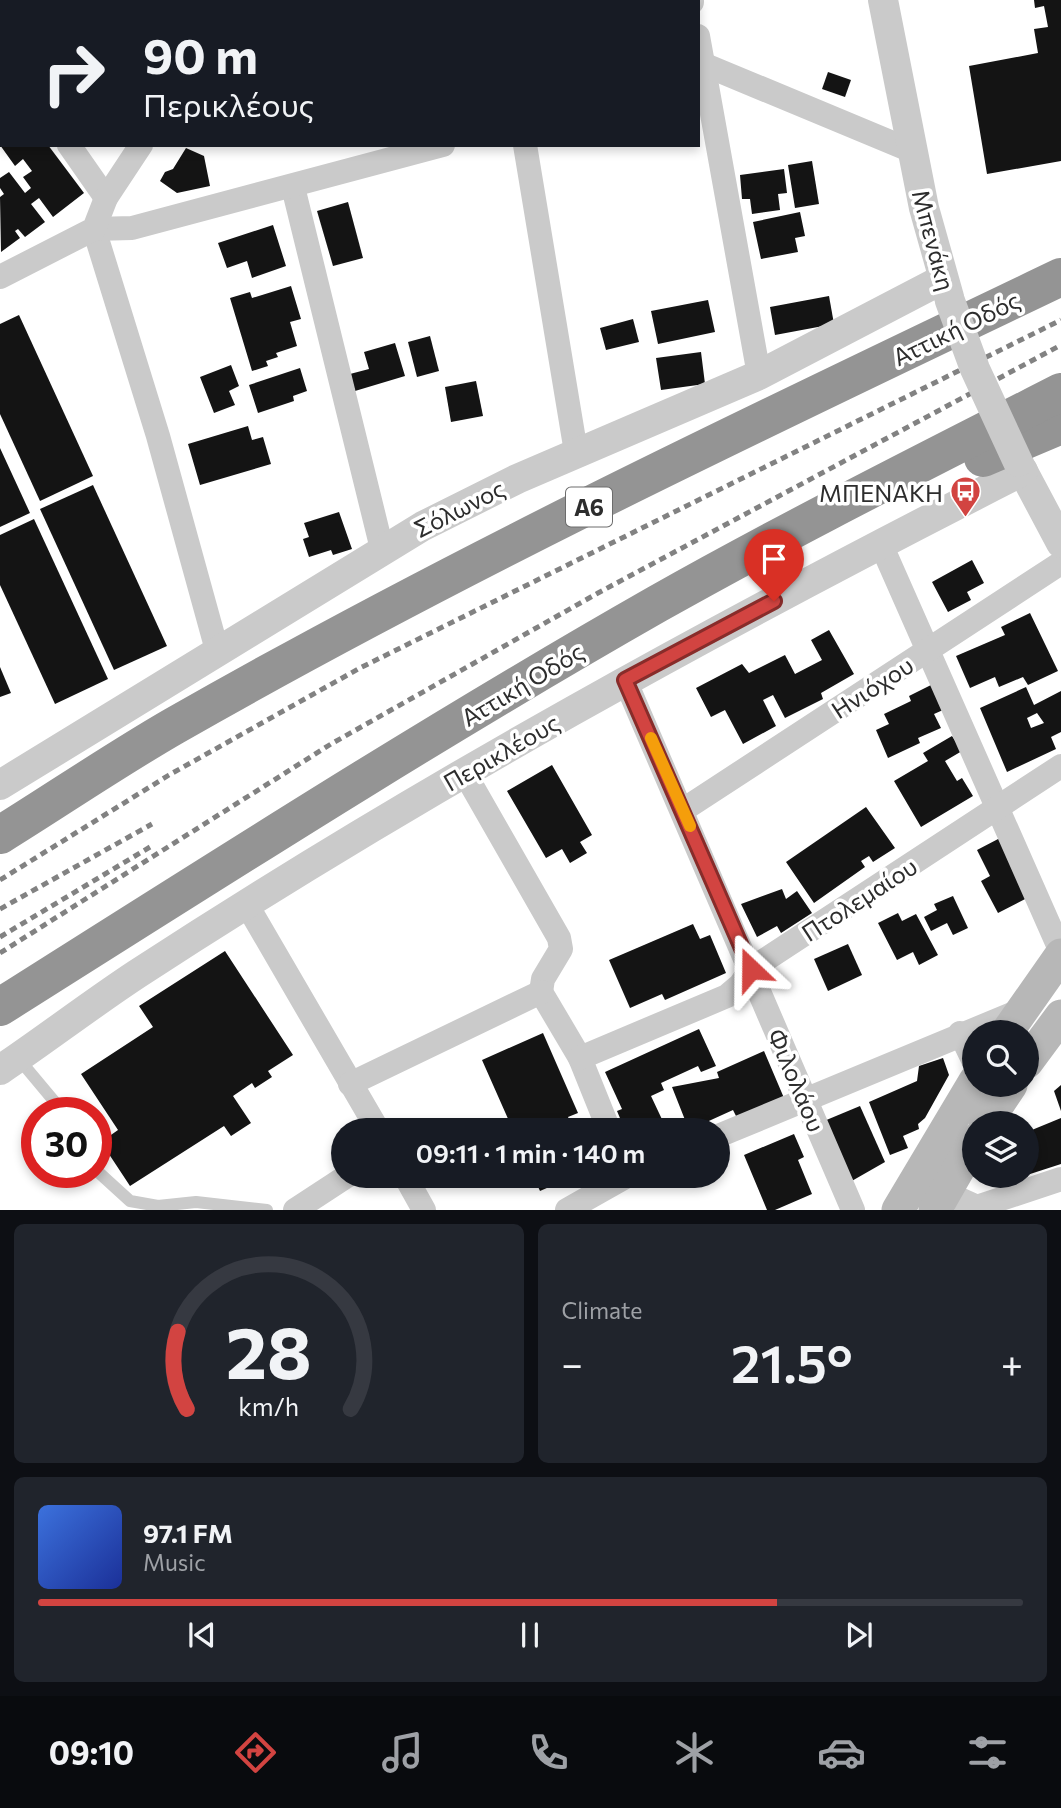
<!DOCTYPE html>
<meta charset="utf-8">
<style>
:root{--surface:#171b24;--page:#20242c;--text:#f1f3f6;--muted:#9ea1a6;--line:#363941;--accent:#d24441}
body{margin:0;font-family:Commissioner,sans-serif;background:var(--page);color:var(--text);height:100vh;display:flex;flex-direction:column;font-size:26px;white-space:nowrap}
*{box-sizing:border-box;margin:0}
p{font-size:23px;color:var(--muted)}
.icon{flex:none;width:38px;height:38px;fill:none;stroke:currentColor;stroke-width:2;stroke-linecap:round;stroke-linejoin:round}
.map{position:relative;height:1210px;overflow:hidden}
.sheet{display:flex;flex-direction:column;gap:14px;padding:14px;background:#0d0f14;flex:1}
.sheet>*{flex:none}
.top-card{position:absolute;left:0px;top:0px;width:700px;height:147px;box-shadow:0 4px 10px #0003;background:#171b24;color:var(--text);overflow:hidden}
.controls{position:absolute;left:962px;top:1020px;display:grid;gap:14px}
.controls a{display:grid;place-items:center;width:77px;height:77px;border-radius:50%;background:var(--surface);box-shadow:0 4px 10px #0003;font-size:35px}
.speed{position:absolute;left:21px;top:1097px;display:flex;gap:14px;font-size:35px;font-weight:700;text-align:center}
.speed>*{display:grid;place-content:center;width:91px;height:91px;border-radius:50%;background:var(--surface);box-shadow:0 4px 10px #0003;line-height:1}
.speed .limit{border:10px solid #d22;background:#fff;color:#111}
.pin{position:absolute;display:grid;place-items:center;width:60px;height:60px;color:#fff;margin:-72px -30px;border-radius:50% 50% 50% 0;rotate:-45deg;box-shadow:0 0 7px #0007}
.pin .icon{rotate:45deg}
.me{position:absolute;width:77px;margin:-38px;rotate:337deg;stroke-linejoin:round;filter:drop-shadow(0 0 5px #0008)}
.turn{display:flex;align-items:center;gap:24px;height:147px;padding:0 28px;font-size:32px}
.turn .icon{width:91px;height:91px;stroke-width:2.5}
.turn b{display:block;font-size:49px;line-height:60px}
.big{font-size:52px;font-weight:600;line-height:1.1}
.sheet .card{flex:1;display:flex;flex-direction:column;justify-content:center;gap:10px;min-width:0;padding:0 24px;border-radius:10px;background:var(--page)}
.sheet .dial{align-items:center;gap:0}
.dial svg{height:182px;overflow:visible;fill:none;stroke:var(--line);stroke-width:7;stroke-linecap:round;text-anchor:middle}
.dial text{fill:var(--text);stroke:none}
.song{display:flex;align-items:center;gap:21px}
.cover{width:84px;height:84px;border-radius:10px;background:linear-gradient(135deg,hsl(220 70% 55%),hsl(230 70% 35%))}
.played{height:7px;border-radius:4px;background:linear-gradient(90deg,var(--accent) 75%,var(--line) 75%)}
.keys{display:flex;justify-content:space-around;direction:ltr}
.heat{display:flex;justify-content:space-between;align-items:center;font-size:38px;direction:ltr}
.sheet .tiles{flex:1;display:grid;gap:14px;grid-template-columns:1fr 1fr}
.card:last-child{grid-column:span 2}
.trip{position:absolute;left:331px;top:1118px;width:399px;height:70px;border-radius:35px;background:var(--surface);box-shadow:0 4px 10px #0003;font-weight:600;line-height:70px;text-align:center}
.tabs{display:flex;height:112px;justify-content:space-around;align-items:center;background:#090b0e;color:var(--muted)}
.tabs .icon{width:49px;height:49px}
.tabs .on{color:var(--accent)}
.tabs b{font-size:32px;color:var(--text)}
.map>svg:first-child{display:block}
</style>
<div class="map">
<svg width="1061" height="1210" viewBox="0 0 1061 1210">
<rect width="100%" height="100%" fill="#fff"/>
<g fill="#141414" fill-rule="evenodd">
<path d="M 1034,0 L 1061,0 L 1061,161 L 987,174 L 969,66 L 1038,53 L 1034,29 L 1048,27 L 1044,6 L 1035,8 Z"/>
<path d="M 828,72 L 851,80 L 845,97 L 822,89 Z"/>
<path d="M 0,145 L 48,145 L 84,193 L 53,217 L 39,198 L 31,204 L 45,222 L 25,237 L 18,229 L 15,231 L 20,238 L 1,252 L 0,197 L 4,194 L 0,188 L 0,178 L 9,172 L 25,193 L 31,188 L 23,177 L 32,171 L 23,159 L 15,166 Z"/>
<path d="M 186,148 L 204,156 L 210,186 L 177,193 L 160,181 L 165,172 L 173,169 Z"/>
<path d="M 812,161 L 819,204 L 795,208 L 788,165 Z"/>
<path d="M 784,169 L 787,193 L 778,194 L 780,210 L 752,214 L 750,199 L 742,199 L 740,175 Z"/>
<path d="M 348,202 L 363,258 L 333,266 L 317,211 Z"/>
<path d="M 800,212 L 805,236 L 795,238 L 798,252 L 761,259 L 753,222 Z"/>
<path d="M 273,225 L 286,266 L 252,278 L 247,261 L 227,268 L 218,243 Z"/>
<path d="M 291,286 L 301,319 L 290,322 L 297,346 L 276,353 L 278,357 L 266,361 L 268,366 L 252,371 L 230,298 L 250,292 L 252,298 Z"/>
<path d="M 829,296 L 834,324 L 775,335 L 770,307 Z"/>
<path d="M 708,300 L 715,332 L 658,344 L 651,311 Z"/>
<path d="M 19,315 L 93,476 L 40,501 L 0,414 L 0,324 Z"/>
<path d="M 633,319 L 639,342 L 606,350 L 600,328 Z"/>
<path d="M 430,336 L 439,371 L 417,377 L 408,342 Z"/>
<path d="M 395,343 L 405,376 L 355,391 L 350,374 L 369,369 L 364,352 Z"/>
<path d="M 701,352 L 705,384 L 661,390 L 656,358 Z"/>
<path d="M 231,365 L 239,386 L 229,391 L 235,405 L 214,413 L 200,377 Z"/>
<path d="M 300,368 L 307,391 L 293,396 L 294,401 L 258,413 L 249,385 Z"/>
<path d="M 476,381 L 483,416 L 451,422 L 445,387 Z"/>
<path d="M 248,426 L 252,440 L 263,437 L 271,464 L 200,485 L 188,444 Z"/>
<path d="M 0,448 L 30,513 L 0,527 Z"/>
<path d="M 93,485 L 167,646 L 114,670 L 40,509 Z"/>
<path d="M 339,512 L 352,549 L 333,555 L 331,550 L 309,557 L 303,539 L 309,537 L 304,523 Z"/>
<path d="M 34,519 L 108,679 L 55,704 L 0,585 L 0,535 Z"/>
<path d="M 972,560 L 984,583 L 967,592 L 971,600 L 948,612 L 932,582 Z"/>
<path d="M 1030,613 L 1058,671 L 1028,685 L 1023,677 L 999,687 L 995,677 L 970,688 L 956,656 L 1005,635 L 1001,627 Z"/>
<path d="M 829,630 L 854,674 L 821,693 L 823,699 L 785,718 L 773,695 L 763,700 L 776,726 L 743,744 L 725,710 L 711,717 L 696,688 L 742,664 L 749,673 L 785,655 L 795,674 L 822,660 L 811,640 Z"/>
<path d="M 0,667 L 11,693 L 0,697 Z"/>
<path d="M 931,685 L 943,710 L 934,714 L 941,728 L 918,738 L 920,743 L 888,758 L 876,730 L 889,724 L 884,714 L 911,701 L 909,696 Z"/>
<path d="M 1026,687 L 1034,705 L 1061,691 L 1061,732 L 1051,737 L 1056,749 L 1007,772 L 980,708 ZM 1037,713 L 1044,723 L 1031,728 L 1027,718 Z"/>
<path d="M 952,736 L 962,751 L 945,761 L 957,781 L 962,778 L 973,796 L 921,827 L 894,781 L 928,761 L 923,753 Z"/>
<path d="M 552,765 L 592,835 L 580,842 L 587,853 L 570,863 L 562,849 L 546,858 L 507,791 Z"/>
<path d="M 866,807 L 895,848 L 873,862 L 869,856 L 861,861 L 865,867 L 814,903 L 786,862 Z"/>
<path d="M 1000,838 L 1029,897 L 998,913 L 981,881 L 990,876 L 977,850 Z"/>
<path d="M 782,889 L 786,899 L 797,891 L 812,913 L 781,933 L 777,926 L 757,937 L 741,904 Z"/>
<path d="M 953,896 L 968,928 L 953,935 L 947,923 L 931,931 L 924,917 L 937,910 L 934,904 Z"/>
<path d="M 898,913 L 902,921 L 916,914 L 938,955 L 919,965 L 913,952 L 897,960 L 878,923 Z"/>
<path d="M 693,924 L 700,939 L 710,935 L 726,973 L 665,1000 L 662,994 L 630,1008 L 609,960 Z"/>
<path d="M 848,944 L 862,975 L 828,991 L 814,959 Z"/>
<path d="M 225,951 L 293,1055 L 268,1071 L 272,1077 L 255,1088 L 252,1083 L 233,1096 L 251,1123 L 231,1136 L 224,1126 L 130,1186 L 101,1142 L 118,1130 L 81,1074 L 153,1027 L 139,1006 Z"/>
<path d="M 699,1029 L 716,1066 L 701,1072 L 698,1066 L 661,1083 L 664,1090 L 651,1096 L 667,1130 L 625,1130 L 617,1111 L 622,1109 L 605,1072 Z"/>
<path d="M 543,1033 L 578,1113 L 568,1117 L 574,1130 L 513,1130 L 482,1060 Z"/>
<path d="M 764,1051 L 784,1098 L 737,1118 L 733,1110 L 689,1130 L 672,1087 L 719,1078 L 717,1072 Z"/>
<path d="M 943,1058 L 949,1075 L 925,1118 L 918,1124 L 919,1129 L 903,1136 L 908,1148 L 890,1155 L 869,1102 L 917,1081 L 919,1066 Z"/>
<path d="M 1061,1085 L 1061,1111 L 1054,1091 Z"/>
<path d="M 860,1106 L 885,1162 L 850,1182 L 824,1121 Z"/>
<path d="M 1061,1118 L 1061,1164 L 1027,1175 L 1027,1132 Z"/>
<path d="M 794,1134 L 804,1157 L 798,1160 L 812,1194 L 775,1210 L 767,1210 L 744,1155 Z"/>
<path d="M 533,1176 L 574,1176 L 540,1191 Z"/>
</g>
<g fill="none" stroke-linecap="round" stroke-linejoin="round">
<g stroke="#cacaca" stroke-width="12">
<path d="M 18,1058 L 64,1113"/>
<path d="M 96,1170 L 130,1201 L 158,1206 L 196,1202 L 267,1210"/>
</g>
<g stroke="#cacaca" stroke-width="24">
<path d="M 170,0 L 173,2"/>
<path d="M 542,0 L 546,2"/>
<path d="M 692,0 L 692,2"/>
<path d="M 44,2 L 48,0"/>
<path d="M 233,2 L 234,0"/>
<path d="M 514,2 L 514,0"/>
<path d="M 0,21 L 2,21"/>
<path d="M 698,36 L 759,375"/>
<path d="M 0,46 L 2,48"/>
<path d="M 698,62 L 912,151"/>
<path d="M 69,145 L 106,198"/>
<path d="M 525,145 L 576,452"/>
<path d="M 293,187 L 382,549"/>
<path d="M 94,229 L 158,436 L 217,650"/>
<path d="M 94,229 L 132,228 L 443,145"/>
<path d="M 0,277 L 94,229 L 106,198 L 141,145"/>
<path d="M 880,542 L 1061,952"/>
<path d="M 625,680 L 853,1210"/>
<path d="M 464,772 L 559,938 L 561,949 L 543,979 L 541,992"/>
<path d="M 683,810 L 1061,563"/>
<path d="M 247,905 L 378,1130"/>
<path d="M 541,992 L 580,1058 L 609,1130"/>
<path d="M 960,1033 L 975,1064"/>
<path d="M 580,1058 L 727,996 L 740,985 L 751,969 L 1061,766"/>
<path d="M 350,1084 L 541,992"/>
<path d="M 718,1136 L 1024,1009"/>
<path d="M 405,1176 L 424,1210"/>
<path d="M 944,1192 L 977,1207 L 1061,1179"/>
<path d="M 295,1210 L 347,1176"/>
<path d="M 567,1210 L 627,1176"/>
</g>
<g stroke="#cacaca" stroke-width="30">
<path d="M 883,0 L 924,208 L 949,297"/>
<path d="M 1018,462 L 1061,543"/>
<path d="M 0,785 L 423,526 L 517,479 L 759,375 L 943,279"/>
<path d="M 0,1070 C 46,1039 90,1005 137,974 C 422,788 720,625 1023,471"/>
</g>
<g stroke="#b7b7b7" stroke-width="33">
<path d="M 1007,1032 L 1061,955"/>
<path d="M 1027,1062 L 1061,1016"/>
<path d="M 985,1124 L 1011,1085"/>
<path d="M 898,1210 L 975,1081"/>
<path d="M 935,1210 L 975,1140"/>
</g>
<g stroke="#949494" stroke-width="38">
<path d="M 983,458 L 1061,425"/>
<path d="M 0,835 C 58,799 115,760 174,726 C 461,562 762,420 1061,277"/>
<path d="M 0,1007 C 217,870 434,731 657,604 C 790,529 926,461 1061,392"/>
</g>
<g stroke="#828282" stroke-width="5" stroke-dasharray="7 5" stroke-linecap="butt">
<path d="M 0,880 L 169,775 L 360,668 L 1061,320"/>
<path d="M 0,909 L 152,824"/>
<path d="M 0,937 L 150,847"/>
<path d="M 0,953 L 331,744 L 598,593 L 1061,345"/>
</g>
<path stroke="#cacaca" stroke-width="30" d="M 950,301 L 975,369 L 1018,462"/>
</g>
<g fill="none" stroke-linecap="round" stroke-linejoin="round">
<defs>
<path id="route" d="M 751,969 L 625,680 L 774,601"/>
</defs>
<use href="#route" stroke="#882c2a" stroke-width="18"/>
<use href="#route" stroke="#d24441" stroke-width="12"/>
<path stroke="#f59e0b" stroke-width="12" d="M 651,738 L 690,826"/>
</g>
<defs>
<symbol id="bus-pin" viewBox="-11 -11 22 30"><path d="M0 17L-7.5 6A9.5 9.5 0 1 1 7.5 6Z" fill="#d24441" stroke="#fff"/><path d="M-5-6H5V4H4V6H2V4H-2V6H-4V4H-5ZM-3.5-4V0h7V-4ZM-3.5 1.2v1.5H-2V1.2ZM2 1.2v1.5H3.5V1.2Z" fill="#fff"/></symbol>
</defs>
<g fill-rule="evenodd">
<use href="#bus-pin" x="948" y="474" width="35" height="47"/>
</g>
<g text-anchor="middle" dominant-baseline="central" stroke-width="7" stroke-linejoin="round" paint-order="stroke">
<rect fill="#fff" stroke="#6c6c6c" stroke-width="2" x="566" y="487.5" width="46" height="39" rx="5"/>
<g font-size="23" font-weight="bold" fill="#2d2d2d">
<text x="589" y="507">Α6</text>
</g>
<g font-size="24" fill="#2d2d2d" stroke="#fff">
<text transform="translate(934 240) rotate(75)">Μπενάκη</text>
<text transform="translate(956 328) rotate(-26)">Αττική Οδός</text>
<text transform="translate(459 508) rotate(-27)">Σόλωνος</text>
<text transform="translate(522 684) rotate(-31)">Αττική Οδός</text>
<text transform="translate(872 687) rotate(-33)">Ηνιόχου</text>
<text transform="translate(501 752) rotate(-30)">Περικλέους</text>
<text transform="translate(859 899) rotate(-33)">Πτολεμαίου</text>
<text transform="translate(797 1080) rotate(67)">Φιλολάου</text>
</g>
<g font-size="24" fill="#2d2d2d" stroke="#fff" text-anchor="end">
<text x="943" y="492">ΜΠΕΝΑΚΗ</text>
</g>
</g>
</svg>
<div class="controls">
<a><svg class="icon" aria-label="search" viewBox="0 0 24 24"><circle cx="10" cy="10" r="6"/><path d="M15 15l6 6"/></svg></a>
<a><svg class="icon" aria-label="layers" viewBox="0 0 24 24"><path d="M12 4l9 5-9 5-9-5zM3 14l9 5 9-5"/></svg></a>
</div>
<div class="speed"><div class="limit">30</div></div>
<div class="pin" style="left:774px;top:601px;background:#d93025"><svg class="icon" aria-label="arrive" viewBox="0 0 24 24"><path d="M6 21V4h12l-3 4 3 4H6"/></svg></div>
<svg class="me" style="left:751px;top:969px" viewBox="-20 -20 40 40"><path d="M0-17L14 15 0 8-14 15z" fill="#d24441" stroke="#fff" stroke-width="4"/></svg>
<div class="trip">09:11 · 1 min · 140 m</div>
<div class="top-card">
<div class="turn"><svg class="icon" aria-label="right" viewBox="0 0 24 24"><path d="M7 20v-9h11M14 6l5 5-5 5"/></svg><div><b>90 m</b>Περικλέους</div></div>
</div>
</div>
<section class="sheet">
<div class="tiles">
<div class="card dial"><svg viewBox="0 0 100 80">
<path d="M14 69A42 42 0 1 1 86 69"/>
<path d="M14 69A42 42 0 0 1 10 35" stroke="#d24441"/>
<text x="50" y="56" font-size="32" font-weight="700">28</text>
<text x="50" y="72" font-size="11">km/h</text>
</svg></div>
<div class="card"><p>Climate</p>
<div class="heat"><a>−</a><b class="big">21.5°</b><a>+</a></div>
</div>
<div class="card">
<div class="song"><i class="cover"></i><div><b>97.1 FM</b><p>Music</p></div></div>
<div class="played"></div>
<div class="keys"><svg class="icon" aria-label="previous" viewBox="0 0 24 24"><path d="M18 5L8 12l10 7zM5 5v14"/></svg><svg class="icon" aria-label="pause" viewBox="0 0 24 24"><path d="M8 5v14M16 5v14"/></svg><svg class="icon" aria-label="next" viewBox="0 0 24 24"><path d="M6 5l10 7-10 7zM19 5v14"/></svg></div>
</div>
</div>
</section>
<nav class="tabs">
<b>09:10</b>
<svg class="icon on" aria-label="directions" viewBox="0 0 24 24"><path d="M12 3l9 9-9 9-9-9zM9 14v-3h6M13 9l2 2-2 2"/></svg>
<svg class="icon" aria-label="music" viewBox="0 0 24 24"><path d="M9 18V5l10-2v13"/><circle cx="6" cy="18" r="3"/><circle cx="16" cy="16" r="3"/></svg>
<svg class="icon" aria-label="phone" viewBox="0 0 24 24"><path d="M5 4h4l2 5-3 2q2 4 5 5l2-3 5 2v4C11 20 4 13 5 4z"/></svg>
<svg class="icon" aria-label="climate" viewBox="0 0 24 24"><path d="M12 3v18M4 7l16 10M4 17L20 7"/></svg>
<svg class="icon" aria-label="car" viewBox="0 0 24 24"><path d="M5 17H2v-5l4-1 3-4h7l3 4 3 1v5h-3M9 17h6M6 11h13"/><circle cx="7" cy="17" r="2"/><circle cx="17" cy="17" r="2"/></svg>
<svg class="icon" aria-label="filters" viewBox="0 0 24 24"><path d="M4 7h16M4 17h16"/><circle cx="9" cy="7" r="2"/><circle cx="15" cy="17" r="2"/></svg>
</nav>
